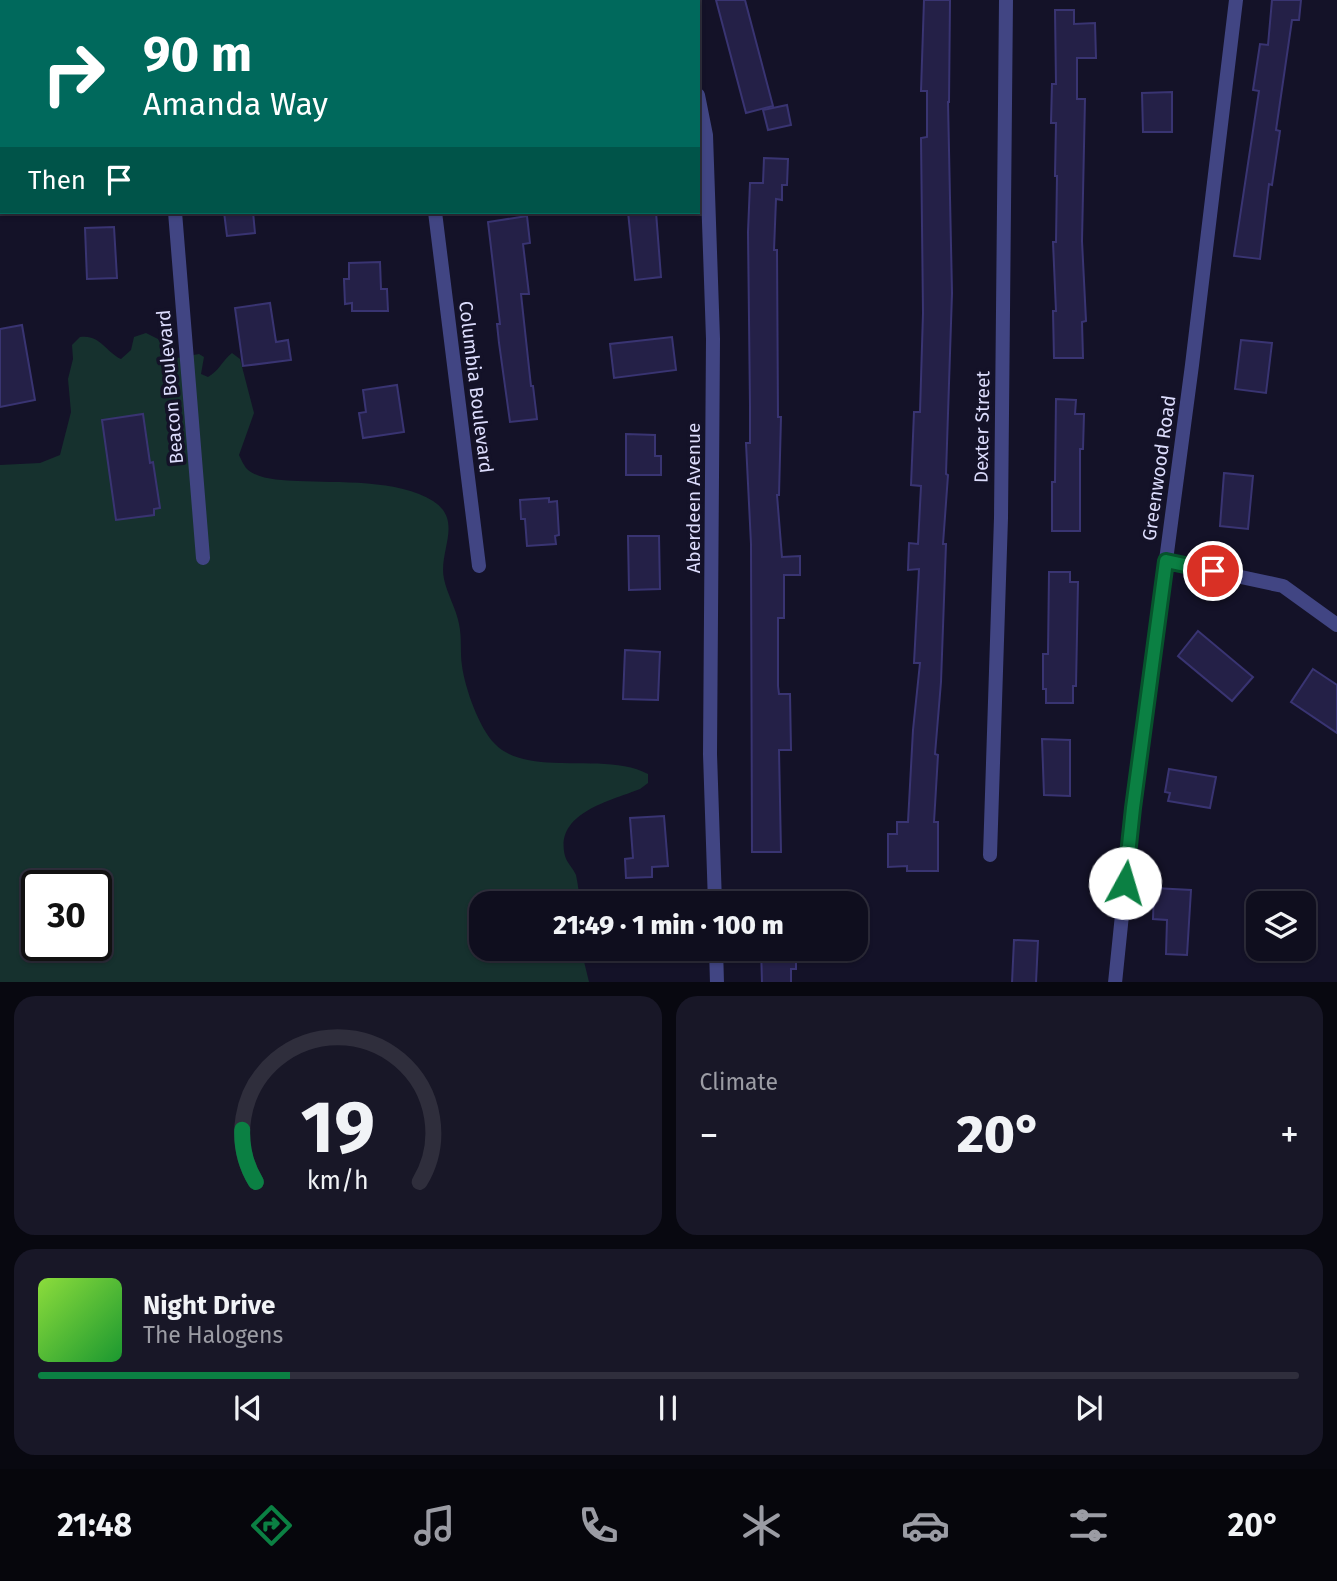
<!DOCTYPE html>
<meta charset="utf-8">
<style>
:root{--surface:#0f0e1e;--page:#181727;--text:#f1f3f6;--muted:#9b9ca4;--line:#2f2e3c;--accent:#0b8043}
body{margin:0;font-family:"Fira Sans",sans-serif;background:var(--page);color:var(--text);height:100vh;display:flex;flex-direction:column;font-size:26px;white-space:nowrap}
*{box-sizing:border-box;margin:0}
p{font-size:23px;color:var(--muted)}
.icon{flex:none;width:38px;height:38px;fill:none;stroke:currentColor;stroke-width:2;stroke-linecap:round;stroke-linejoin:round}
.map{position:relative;height:982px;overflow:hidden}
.details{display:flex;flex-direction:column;gap:14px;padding:14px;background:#080810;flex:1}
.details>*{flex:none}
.top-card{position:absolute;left:0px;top:0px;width:700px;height:214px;box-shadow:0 2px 5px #0004,0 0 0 2px var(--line);background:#00695c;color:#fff;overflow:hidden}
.fabs{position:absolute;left:1246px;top:891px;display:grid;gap:14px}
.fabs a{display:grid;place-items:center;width:70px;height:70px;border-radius:14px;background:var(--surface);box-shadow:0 2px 5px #0004,0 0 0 2px var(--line);font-size:35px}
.speed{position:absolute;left:21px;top:870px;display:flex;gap:14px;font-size:35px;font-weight:700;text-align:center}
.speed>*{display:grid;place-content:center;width:91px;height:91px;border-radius:50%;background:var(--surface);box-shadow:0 2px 5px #0004,0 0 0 2px var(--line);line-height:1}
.speed .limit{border:4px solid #111;border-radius:10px;background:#fff;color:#111}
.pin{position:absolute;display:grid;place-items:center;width:60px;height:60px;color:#fff;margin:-30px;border:4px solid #fff;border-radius:50%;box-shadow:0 2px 7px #0007}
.me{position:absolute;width:77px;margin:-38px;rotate:6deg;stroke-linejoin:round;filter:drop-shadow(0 0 5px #0008)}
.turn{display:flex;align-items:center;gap:24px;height:147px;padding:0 28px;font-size:32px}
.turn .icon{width:91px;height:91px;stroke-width:2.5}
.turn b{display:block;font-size:49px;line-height:60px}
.then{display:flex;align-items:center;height:66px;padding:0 28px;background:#0003;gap:14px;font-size:26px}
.big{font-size:52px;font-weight:800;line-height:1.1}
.details .widget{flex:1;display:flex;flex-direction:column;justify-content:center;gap:10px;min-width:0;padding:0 24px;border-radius:21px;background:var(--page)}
.details .dial{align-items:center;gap:0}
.dial svg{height:182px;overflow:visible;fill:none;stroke:var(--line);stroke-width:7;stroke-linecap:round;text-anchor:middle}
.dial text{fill:var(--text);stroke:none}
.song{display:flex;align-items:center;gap:21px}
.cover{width:84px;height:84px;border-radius:10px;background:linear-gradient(135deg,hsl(90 70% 55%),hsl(130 70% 35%))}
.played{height:7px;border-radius:4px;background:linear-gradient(90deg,var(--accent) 20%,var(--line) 20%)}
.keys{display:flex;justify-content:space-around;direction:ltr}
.heat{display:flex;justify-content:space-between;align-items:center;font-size:38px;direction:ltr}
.details .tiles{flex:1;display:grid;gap:14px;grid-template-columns:1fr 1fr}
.widget:last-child{grid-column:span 2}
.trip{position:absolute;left:469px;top:891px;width:399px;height:70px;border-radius:21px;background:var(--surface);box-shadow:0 2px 5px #0004,0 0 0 2px var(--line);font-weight:800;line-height:70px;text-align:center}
.menu{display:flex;height:112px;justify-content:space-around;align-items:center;background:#06060c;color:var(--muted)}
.menu .icon{width:49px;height:49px}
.menu .active{color:var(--accent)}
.menu b{font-size:32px;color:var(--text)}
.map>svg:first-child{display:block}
</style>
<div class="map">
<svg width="1337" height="983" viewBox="0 0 1337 983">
<rect width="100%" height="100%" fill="#141228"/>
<path fill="#16312e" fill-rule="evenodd" d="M 146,333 L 158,339 L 167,354 L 177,358 L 199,354 L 204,357 L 201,374 L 208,377 C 219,371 222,361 232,353 L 240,359 L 254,413 L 239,455 C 241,459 244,466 247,469 C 259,480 282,480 298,481 C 337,483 399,479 433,501 C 464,521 438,551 444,579 C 447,594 456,608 459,624 C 462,638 460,652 462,666 C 465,688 479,728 495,744 C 528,778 605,751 648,774 L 648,783 L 640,789 C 610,801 554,813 565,856 C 567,863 573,868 576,875 C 578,884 579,894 580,903 L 481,903 L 481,948 L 581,949 L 589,982 L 0,982 L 0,465 L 40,463 L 60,455 L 71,412 L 68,379 L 73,359 L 72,345 L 80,337 C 100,334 105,351 121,359 L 131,350 L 134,337 ZM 37,886 L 96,886 L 96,945 L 37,945 Z"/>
<g fill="#242047" stroke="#393472" stroke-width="2">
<path d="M 716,0 L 745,0 L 773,106 L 746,113 Z"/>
<path d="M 924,0 L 950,0 L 949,102 L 948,102 L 952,293 L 946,474 L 948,475 L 943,544 L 946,544 L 941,682 L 935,754 L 938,755 L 934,822 L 938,822 L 938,871 L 907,871 L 907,866 L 888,867 L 888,834 L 897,834 L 897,822 L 908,822 L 913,730 L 920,663 L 914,663 L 919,569 L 908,570 L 909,543 L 918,544 L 921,486 L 911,485 L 914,412 L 920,412 L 923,313 L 921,138 L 927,137 L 927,91 L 921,91 Z"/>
<path d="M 1272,0 L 1301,0 L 1299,20 L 1292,20 L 1276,130 L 1280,131 L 1272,185 L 1269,184 L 1260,259 L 1234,256 L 1259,91 L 1253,90 L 1260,44 L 1268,45 Z"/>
<path d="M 1055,10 L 1074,10 L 1074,24 L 1095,23 L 1096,58 L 1077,58 L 1077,99 L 1085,99 L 1082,241 L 1086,321 L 1082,322 L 1083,358 L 1054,358 L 1053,311 L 1056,311 L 1053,242 L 1056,242 L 1057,176 L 1055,176 L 1056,123 L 1051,123 L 1052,84 L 1056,84 Z"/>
<path d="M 1172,92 L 1172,132 L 1143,132 L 1142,93 Z"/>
<path d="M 787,105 L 791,125 L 768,130 L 763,110 Z"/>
<path d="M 764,158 L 788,159 L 787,185 L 782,185 L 782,200 L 776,199 L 774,250 L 777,250 L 778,417 L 781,417 L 779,495 L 777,495 L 782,557 L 800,556 L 800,575 L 784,575 L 784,618 L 778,618 L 778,686 L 779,694 L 790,694 L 791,750 L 779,750 L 781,852 L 752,852 L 751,544 L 746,443 L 750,443 L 750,406 L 748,232 L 750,183 L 763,183 Z"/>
<path d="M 224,212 L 253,212 L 255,233 L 227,236 Z"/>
<path d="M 628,212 L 656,212 L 661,277 L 635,280 Z"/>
<path d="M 527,216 L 530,243 L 523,244 L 529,294 L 521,294 L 531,386 L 533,386 L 537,419 L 510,422 L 499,343 L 497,324 L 500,324 L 488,222 Z"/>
<path d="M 114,227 L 117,278 L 87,279 L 85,228 Z"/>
<path d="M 380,262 L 381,289 L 387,289 L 388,311 L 352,311 L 352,303 L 345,304 L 344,279 L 349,279 L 349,263 Z"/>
<path d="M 270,303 L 276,342 L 288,340 L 291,360 L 243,366 L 235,308 Z"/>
<path d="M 22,325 L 35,400 L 0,407 L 0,329 Z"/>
<path d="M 672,337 L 676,370 L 614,378 L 610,344 Z"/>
<path d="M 1241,340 L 1272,343 L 1266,393 L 1235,389 Z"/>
<path d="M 397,385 L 404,432 L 363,438 L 359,413 L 366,412 L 363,390 Z"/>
<path d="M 1056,399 L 1076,400 L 1075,414 L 1084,414 L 1083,449 L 1080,449 L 1080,531 L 1052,531 L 1052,482 L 1055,482 Z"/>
<path d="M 143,414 L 150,463 L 153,462 L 160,508 L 154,509 L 154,515 L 116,520 L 102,420 Z"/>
<path d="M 626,434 L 655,435 L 655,456 L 661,456 L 661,475 L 626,475 Z"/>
<path d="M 1224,473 L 1253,476 L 1248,529 L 1220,526 Z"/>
<path d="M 549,498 L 549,502 L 557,501 L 559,535 L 555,536 L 556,544 L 527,546 L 525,519 L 521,519 L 520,500 Z"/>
<path d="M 628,536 L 659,536 L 660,589 L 629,590 Z"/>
<path d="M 1049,572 L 1070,572 L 1070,582 L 1078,582 L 1076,686 L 1073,686 L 1073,703 L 1046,703 L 1046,689 L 1043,689 L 1043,654 L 1048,654 Z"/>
<path d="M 1198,631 L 1253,677 L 1232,701 L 1178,656 Z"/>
<path d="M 625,650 L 660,652 L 658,700 L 623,699 Z"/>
<path d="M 1313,669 L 1337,685 L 1337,733 L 1291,702 Z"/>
<path d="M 1042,739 L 1070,740 L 1070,796 L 1044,795 Z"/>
<path d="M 1169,769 L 1216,777 L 1210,808 L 1168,801 L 1170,793 L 1165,792 Z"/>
<path d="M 664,816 L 668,866 L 652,867 L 652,877 L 626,878 L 625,859 L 633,858 L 630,818 Z"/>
<path d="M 1154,888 L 1191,890 L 1187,955 L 1166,954 L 1167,920 L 1153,919 Z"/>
<path d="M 1014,940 L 1038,941 L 1036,983 L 1012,983 Z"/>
<path d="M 761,948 L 796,948 L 796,969 L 791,969 L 791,983 L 762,983 Z"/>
</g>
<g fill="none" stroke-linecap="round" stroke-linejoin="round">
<g stroke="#414583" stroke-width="14">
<path d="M 151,0 L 151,2"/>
<path d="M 408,0 L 408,2"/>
<path d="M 679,0 L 679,2"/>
<path d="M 490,2 L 498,0"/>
<path d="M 0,64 L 2,63"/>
<path d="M 698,95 L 706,135 L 713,339 L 710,754 L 715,903"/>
<path d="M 175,212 L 203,558"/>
<path d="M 435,212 L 479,566"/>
<path d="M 1166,561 L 1283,586 L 1337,625"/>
<path d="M 990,855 L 1001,518 L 1006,0"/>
<path d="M 716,948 L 717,983"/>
<path d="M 1115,983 L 1133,808 L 1192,365 L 1236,0"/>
</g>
</g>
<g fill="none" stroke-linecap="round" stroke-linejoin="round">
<defs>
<path id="route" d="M 1125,883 L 1133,808 L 1166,561 L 1213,571"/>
</defs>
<use href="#route" stroke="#07532c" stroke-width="18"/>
<use href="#route" stroke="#0b8043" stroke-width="12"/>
</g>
<g text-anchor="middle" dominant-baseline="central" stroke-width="7" stroke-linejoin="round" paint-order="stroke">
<g font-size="19" fill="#dcdcfc" stroke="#141228">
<text transform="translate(170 387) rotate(-95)">Beacon Boulevard</text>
<text transform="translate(476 387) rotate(83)">Columbia Boulevard</text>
<text transform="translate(982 427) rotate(-89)">Dexter Street</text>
<text transform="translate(1159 468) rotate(-82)">Greenwood Road</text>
<text transform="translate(693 498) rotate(-90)">Aberdeen Avenue</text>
</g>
</g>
</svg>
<div class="fabs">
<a><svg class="icon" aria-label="layers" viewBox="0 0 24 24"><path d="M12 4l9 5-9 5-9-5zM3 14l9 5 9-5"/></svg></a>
</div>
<div class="speed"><div class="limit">30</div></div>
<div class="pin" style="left:1213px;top:571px;background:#d93025"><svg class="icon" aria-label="arrive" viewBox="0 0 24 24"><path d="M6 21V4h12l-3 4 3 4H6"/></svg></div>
<svg class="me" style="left:1125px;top:883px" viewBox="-20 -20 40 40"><circle r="19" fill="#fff"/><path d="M0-13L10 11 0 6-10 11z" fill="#0b8043"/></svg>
<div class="trip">21:49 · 1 min · 100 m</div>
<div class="top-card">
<div class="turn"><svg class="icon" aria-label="right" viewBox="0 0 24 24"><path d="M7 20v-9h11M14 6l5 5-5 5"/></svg><div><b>90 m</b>Amanda Way</div></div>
<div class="then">Then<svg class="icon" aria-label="arrive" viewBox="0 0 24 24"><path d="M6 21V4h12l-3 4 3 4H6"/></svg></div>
</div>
</div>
<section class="details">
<div class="tiles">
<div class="widget dial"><svg viewBox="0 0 100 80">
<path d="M14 69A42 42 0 1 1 86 69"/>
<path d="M14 69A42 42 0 0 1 8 46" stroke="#0b8043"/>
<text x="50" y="56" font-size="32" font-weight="700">19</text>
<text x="50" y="72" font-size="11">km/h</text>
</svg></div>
<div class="widget"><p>Climate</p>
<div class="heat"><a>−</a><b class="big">20°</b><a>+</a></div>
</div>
<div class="widget">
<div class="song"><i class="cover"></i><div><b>Night Drive</b><p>The Halogens</p></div></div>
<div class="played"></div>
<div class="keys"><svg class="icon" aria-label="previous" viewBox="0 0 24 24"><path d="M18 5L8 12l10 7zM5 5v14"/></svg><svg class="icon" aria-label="pause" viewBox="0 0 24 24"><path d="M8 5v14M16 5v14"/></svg><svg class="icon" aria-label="next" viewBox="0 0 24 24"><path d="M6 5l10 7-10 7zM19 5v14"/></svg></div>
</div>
</div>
</section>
<nav class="menu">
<b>21:48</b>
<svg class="icon active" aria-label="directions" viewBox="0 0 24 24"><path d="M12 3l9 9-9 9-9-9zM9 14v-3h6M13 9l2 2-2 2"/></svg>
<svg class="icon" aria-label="music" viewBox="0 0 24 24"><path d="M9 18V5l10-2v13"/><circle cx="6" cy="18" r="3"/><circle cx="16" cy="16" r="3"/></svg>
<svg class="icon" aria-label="phone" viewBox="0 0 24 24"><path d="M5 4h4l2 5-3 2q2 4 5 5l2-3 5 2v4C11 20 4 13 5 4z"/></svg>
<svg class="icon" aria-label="climate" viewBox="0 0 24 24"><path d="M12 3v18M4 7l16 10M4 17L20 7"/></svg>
<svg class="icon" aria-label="car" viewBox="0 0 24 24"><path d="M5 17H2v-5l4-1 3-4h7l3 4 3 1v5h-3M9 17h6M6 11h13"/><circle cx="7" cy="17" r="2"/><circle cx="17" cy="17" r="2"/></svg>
<svg class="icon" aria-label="filters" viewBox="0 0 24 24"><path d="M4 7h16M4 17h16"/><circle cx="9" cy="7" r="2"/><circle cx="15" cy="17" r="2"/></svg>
<b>20°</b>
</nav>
